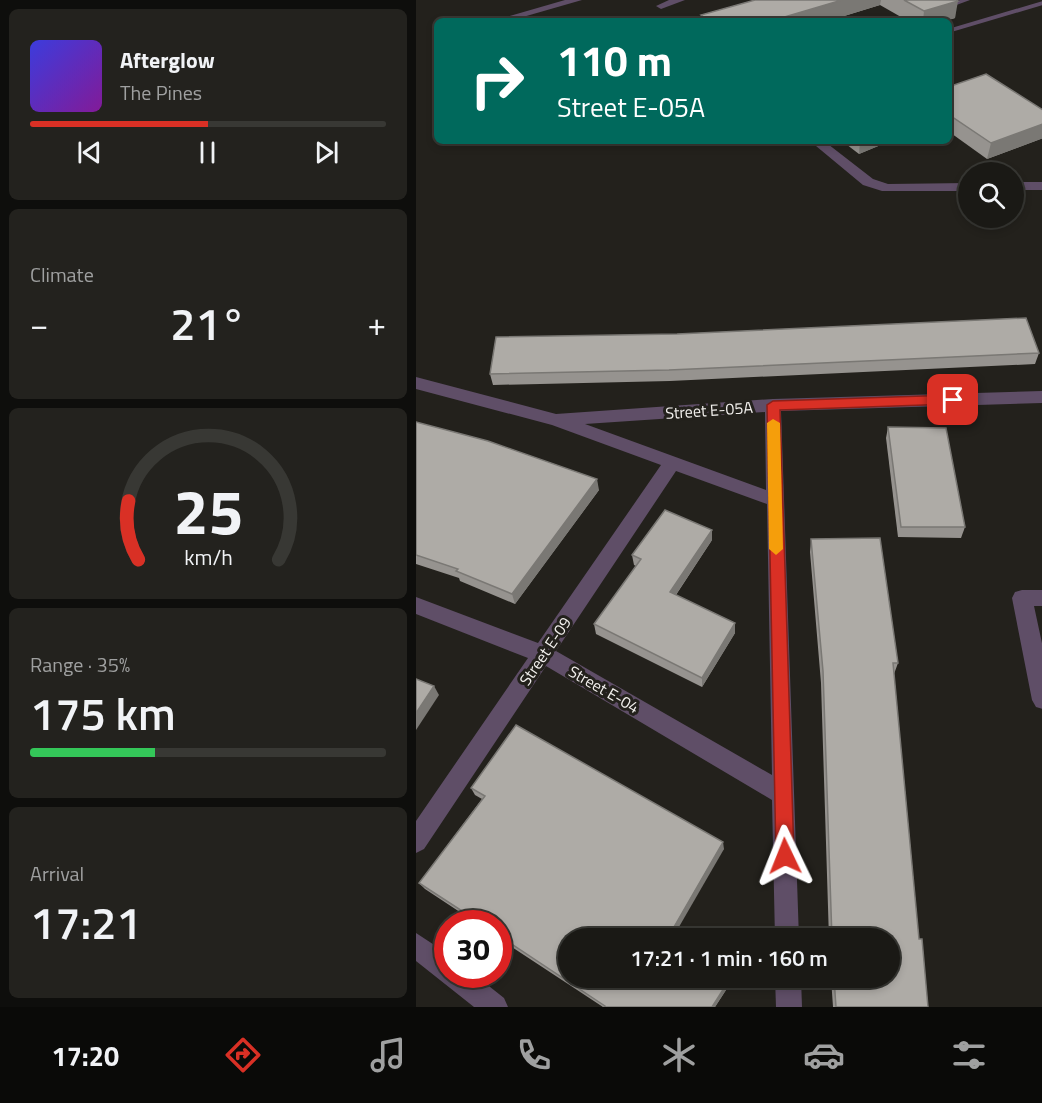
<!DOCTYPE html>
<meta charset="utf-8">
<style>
:root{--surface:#1a1915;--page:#23221e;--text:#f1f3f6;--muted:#9fa0a0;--line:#383834;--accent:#d93025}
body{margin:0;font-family:"Titillium Web",sans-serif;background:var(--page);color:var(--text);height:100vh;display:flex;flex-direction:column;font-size:22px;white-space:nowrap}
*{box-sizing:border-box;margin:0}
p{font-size:20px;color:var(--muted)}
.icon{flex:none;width:33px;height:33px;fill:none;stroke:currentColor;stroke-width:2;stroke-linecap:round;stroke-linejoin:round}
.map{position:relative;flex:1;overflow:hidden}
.sheet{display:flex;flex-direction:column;gap:9px;padding:9px;background:#0e0e0c;width:416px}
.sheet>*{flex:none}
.top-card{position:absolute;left:18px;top:18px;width:518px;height:126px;border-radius:9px;box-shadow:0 3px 9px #0003,0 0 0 2px var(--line);background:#00695c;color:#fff;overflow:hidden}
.tools{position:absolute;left:542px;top:162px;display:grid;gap:12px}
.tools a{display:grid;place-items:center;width:66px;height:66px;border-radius:50%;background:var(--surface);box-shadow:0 3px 9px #0003,0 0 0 2px var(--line);font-size:30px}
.speed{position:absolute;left:18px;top:910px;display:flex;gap:12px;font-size:30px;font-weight:700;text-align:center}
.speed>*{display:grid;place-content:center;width:78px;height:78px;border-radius:50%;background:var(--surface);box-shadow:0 3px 9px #0003,0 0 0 2px var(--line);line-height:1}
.speed .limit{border:9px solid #d22;background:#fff;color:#111}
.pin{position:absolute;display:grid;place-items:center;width:51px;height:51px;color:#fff;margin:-26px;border-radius:12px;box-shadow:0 3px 9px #0006}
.me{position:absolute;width:66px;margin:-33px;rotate:358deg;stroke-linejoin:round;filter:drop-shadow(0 0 4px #0008)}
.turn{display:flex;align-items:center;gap:21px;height:126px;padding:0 24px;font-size:27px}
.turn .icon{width:78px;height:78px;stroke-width:2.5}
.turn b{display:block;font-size:42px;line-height:51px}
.big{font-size:45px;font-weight:600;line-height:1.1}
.sheet .widget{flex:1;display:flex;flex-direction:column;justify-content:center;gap:9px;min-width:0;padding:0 21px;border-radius:9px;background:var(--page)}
.sheet .dial{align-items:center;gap:0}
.dial svg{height:156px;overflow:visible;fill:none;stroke:var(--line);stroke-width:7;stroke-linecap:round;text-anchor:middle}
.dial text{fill:var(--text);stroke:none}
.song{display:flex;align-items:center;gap:18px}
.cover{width:72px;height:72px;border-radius:9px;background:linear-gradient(135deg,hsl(240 70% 55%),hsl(290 70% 35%))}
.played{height:6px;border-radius:3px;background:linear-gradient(90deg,var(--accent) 50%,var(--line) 50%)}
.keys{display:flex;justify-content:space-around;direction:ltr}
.heat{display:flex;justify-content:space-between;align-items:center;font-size:33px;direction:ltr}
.charge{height:9px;border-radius:4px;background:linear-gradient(90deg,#34c759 35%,var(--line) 0)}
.trip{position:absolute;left:142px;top:928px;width:342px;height:60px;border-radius:30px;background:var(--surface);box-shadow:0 3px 9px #0003,0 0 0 2px var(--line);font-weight:600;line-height:60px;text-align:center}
.dock{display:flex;height:96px;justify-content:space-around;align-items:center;background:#0a0a08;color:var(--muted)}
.dock .icon{width:42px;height:42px}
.dock .selected{color:var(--accent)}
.dock b{font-size:27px;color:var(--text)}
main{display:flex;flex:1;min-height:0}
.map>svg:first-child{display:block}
</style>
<main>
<section class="sheet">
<div class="widget">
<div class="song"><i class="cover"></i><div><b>Afterglow</b><p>The Pines</p></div></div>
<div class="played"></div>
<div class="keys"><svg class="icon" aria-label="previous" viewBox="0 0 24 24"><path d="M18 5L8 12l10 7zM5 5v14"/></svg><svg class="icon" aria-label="pause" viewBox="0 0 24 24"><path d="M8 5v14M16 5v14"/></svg><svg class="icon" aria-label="next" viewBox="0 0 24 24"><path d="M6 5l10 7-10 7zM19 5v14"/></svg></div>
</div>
<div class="widget"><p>Climate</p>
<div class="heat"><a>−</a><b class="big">21°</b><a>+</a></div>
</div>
<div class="widget dial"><svg viewBox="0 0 100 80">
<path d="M14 69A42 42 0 1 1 86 69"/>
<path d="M14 69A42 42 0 0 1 9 39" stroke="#d93025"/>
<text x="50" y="56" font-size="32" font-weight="700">25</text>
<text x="50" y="72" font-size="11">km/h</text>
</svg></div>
<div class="widget"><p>Range · 35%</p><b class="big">175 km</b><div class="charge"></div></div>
<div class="widget"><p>Arrival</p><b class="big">17:21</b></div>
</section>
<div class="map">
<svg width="627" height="1007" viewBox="0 0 627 1007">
<rect width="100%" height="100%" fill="#23211c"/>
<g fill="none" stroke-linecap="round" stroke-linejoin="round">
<g fill="#5f4e67" fill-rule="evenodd">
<path d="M 544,0 L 554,0 L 535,7 L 532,5 Z"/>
<path d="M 627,1 L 627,5 L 532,33 L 532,29 Z"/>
</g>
<g fill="#5f4e67" fill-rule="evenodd">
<path d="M 149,0 L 166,0 L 93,21 L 76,21 Z"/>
<path d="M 253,0 L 269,0 L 245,9 L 240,6 Z"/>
<path d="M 394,141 L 408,141 L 457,179 L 472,184 L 552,183 L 552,191 L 466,191 L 447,185 Z"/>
<rect x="597" y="182" width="30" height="8"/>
<path d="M 0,377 L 140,414 L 357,399 L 627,391 L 627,403 L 365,411 L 383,939 L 359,939 L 356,800 L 130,666 L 8,849 L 0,853 L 0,821 L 112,658 L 0,614 L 0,597 L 122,643 L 245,465 L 136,425 L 0,389 ZM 349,412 L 350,490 L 169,424 ZM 260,471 L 351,504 L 356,775 L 140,651 Z"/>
<path d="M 606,590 L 627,590 L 627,606 L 618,606 L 627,648 L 627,709 L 620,707 L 616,700 L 596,598 L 599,592 Z"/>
<path d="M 0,933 L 32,954 L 32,975 L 59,975 L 88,998 L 92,1007 L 58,1007 L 0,961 Z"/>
<path d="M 359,978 L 385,978 L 386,1007 L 360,1007 Z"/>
</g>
</g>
<g fill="#96938f">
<path d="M 339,0 L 540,0 L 539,18 L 529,21 L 492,21 L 464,5 L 412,21 L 285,21 L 285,15 Z"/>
<path d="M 532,87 L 627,110 L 627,138 L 571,159 L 532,131 Z"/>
<path d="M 426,141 L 468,141 L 467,144 L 443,154 Z"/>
<path d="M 623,353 L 619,364 L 254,381 L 77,385 L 74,374 Z"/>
<path d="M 0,422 L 183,490 L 99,604 L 44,581 L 43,578 L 0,564 Z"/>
<path d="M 472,427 L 549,527 L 545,538 L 482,537 L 470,438 Z"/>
<path d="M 395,539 L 482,663 L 478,674 L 503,939 L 512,1007 L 417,1007 L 415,978 L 474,978 L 474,939 L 413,939 L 405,683 L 394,552 Z"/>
<path d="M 296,540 L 260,595 L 319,623 L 319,633 L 286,687 L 180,634 L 178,624 L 220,566 L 218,565 L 216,555 Z"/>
<path d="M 55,788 L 308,849 L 153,939 L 310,985 L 310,990 L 299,1007 L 187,1007 L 82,938 L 82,924 L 62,924 L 9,889 L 3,883 L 66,799 L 59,795 Z"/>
</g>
<g fill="#7a7874">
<path d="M 426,0 L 465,0 L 464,5 L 412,21 L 355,21 Z"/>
<path d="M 542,1 L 539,18 L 529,21 L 507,21 L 508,11 Z"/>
<path d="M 627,124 L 627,138 L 571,159 L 575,143 Z"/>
<path d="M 444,141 L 468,141 L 467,144 L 443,154 Z"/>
<path d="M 181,479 L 183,490 L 99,604 L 96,594 Z"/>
<path d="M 296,530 L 296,540 L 255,602 L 254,592 Z"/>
<path d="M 319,623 L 319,633 L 286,687 L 286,678 Z"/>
<path d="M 18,686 L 23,695 L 0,730 L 0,713 Z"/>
<path d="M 307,842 L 308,849 L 256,939 L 251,939 Z"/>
<path d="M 310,985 L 310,990 L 299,1007 L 296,1007 Z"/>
</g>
<g fill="#aeaba6" stroke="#7a7874" stroke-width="1.5">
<path d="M 339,0 L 426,0 L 355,21 L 293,21 L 285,15 Z"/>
<path d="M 488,0 L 540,0 L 542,1 L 508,11 Z"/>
<path d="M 570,74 L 627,110 L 627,124 L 575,143 L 532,114 L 532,87 Z"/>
<path d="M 610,318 L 623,353 L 253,370 L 74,374 L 80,337 L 261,334 Z"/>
<path d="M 0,422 L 72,441 L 181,479 L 96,594 L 40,571 L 42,569 L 0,555 Z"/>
<path d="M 472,427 L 530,428 L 549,527 L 485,527 Z"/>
<path d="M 249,510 L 296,530 L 254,592 L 319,623 L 286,678 L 178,624 L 225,559 L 216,555 Z"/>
<path d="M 464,538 L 482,663 L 477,663 L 503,939 L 506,939 L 512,1007 L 420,1007 L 418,978 L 474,978 L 474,939 L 416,939 L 407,671 L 395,539 Z"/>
<path d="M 0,679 L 18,686 L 0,713 Z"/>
<path d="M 100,725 L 307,842 L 251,939 L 153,939 L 153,978 L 301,978 L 310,985 L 296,1007 L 188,1007 L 189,1006 L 82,935 L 82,924 L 66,924 L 3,883 L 69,796 L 55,788 Z"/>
</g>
<path fill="#d93025" stroke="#8d1f18" stroke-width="1.5" d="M 537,395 L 543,400 L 537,404 L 364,410 L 378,856 L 375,862 L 369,865 L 362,862 L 360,856 L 351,405 L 357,401 Z"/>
<path fill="#f59e0b" d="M 357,419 L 364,423 L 367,549 L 360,555 L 353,549 L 351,423 Z"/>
<g text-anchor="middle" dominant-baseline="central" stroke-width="6" stroke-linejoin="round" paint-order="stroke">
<g font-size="16" fill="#f2f0ed" stroke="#23211c">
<text transform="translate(293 410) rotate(-4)">Street E-05A</text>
<text transform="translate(129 651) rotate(-56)">Street E-09</text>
<text transform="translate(188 689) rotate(30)">Street E-04</text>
</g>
</g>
</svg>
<div class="tools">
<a><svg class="icon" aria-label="search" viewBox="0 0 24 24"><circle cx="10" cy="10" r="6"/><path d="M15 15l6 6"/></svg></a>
</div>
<div class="speed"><div class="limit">30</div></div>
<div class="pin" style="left:537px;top:400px;background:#d93025"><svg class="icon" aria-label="arrive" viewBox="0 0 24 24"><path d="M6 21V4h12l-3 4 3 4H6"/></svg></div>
<svg class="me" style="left:369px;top:856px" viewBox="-20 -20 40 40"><path d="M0-17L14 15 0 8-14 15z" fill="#d93025" stroke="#fff" stroke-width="4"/></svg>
<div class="trip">17:21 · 1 min · 160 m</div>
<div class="top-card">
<div class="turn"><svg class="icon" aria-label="right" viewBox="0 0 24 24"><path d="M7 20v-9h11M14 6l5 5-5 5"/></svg><div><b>110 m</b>Street E-05A</div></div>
</div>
</div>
</main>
<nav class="dock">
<b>17:20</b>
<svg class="icon selected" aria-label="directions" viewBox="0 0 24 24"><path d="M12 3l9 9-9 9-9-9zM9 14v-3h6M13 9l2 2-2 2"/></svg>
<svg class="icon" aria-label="music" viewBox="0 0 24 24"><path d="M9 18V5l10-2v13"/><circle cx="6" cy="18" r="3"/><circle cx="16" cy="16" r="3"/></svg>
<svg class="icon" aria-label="phone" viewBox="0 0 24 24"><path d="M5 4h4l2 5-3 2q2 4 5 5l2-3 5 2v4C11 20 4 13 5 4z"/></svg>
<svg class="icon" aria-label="climate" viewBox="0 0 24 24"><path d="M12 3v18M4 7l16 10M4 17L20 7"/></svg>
<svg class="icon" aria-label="car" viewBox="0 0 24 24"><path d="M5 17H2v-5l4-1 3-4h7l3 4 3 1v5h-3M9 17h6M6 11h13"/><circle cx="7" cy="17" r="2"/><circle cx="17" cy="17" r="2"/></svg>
<svg class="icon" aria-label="filters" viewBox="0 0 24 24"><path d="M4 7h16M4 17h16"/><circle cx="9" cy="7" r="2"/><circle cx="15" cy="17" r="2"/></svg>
</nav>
